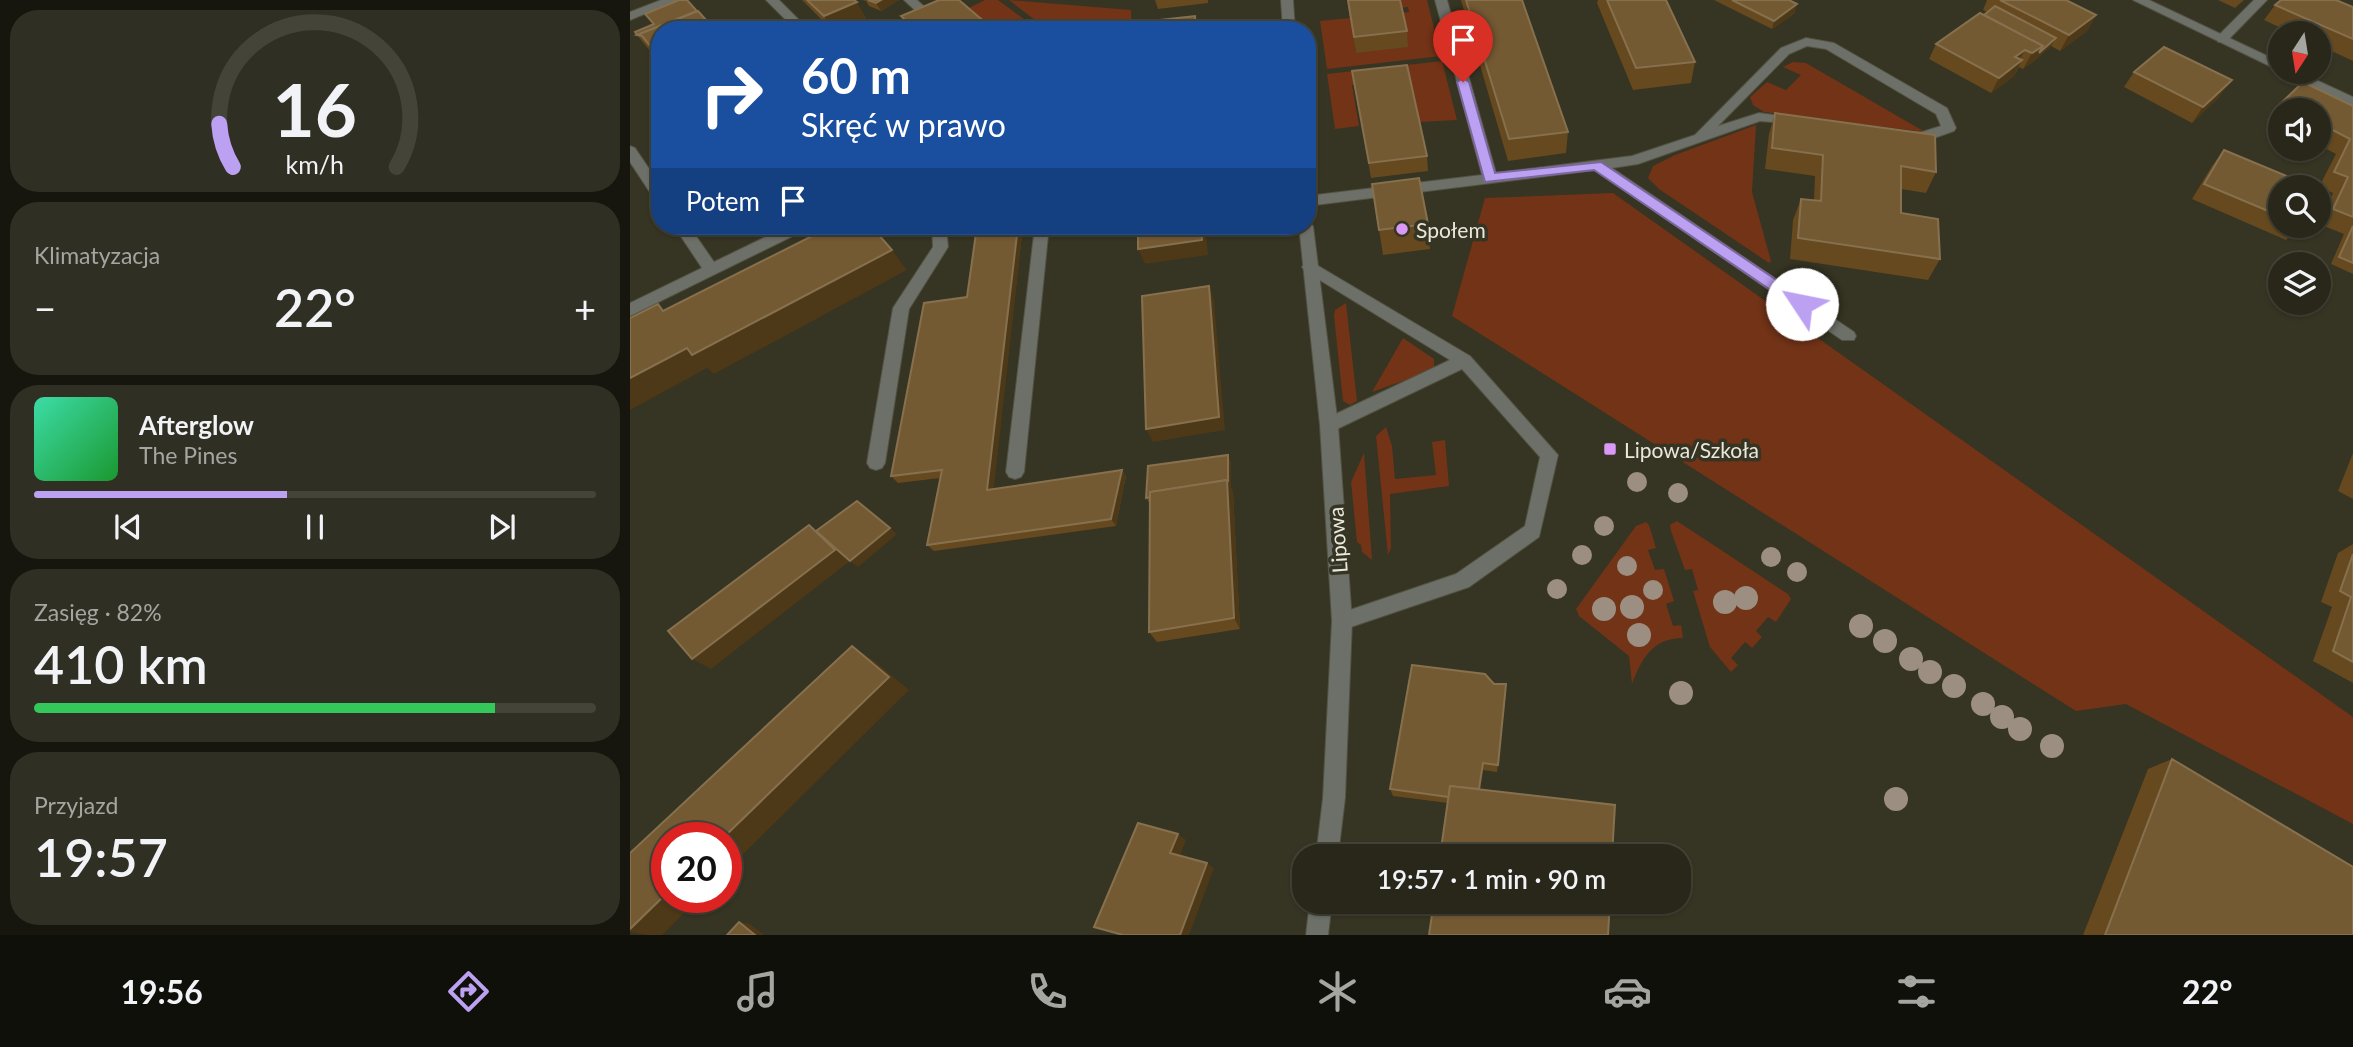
<!DOCTYPE html>
<html lang="pl">
<meta charset="utf-8">
<style>
:root{--surface:#28271a;--page:#302f23;--text:#f1f3f6;--muted:#a5a5a2;--line:#444439;--accent:#bca0f2}
body{margin:0;font-family:Lato,sans-serif;background:var(--page);color:var(--text);height:100vh;display:flex;flex-direction:column;font-size:26px;white-space:nowrap}
*{box-sizing:border-box;margin:0}
p{font-size:23px;color:var(--muted)}
.icon{flex:none;width:38px;height:38px;fill:none;stroke:currentColor;stroke-width:2;stroke-linecap:round;stroke-linejoin:round}
.map{position:relative;flex:1;overflow:hidden}
.side{display:flex;flex-direction:column;gap:10px;padding:10px;background:#16150e;width:630px}
.side>*{flex:none}
.top-card{position:absolute;left:21px;top:21px;width:665px;height:214px;border-radius:28px;box-shadow:0 2px 5px #0004,0 0 0 2px var(--line);background:#1a4fa0;color:#fff;overflow:hidden}
.needle{width:46px;rotate:192deg}
.buttons{position:absolute;left:1638px;top:21px;display:grid;gap:14px}
.buttons a{display:grid;place-items:center;width:63px;height:63px;border-radius:50%;background:var(--surface);box-shadow:0 2px 5px #0004,0 0 0 2px var(--line);font-size:35px}
.speed{position:absolute;left:21px;top:822px;display:flex;gap:14px;font-size:35px;font-weight:700;text-align:center}
.speed>*{display:grid;place-content:center;width:91px;height:91px;border-radius:50%;background:var(--surface);box-shadow:0 2px 5px #0004,0 0 0 2px var(--line);line-height:1}
.speed .limit{border:10px solid #d22;background:#fff;color:#111}
.pin{position:absolute;display:grid;place-items:center;width:60px;height:60px;color:#fff;margin:-72px -30px;border-radius:50% 50% 50% 0;rotate:-45deg;box-shadow:0 0 7px #0007}
.pin .icon{rotate:45deg}
.me{position:absolute;width:77px;margin:-38px;rotate:304deg;stroke-linejoin:round;filter:drop-shadow(0 0 5px #0008)}
.turn{display:flex;align-items:center;gap:24px;height:147px;padding:0 35px;font-size:32px}
.turn .icon{width:91px;height:91px;stroke-width:2.5}
.turn b{display:block;font-size:49px;line-height:60px}
.then{display:flex;align-items:center;height:66px;padding:0 35px;background:#0003;gap:14px;font-size:26px}
.big{font-size:52px;font-weight:600;line-height:1.1}
.side .card{flex:1;display:flex;flex-direction:column;justify-content:center;gap:10px;min-width:0;padding:0 24px;border-radius:28px;background:var(--page)}
.side .dial{align-items:center;gap:0}
.dial svg{height:182px;overflow:visible;fill:none;stroke:var(--line);stroke-width:7;stroke-linecap:round;text-anchor:middle}
.dial text{fill:var(--text);stroke:none}
.song{display:flex;align-items:center;gap:21px}
.cover{width:84px;height:84px;border-radius:10px;background:linear-gradient(135deg,hsl(160 70% 55%),hsl(130 70% 35%))}
.played{height:7px;border-radius:4px;background:linear-gradient(90deg,var(--accent) 45%,var(--line) 45%)}
.keys{display:flex;justify-content:space-around;direction:ltr}
.heat{display:flex;justify-content:space-between;align-items:center;font-size:38px;direction:ltr}
.charge{height:10px;border-radius:5px;background:linear-gradient(90deg,#34c759 82%,var(--line) 0)}
.trip{position:absolute;left:662px;top:844px;width:399px;height:70px;border-radius:28px;background:var(--surface);box-shadow:0 2px 5px #0004,0 0 0 2px var(--line);font-weight:600;line-height:70px;text-align:center}
.tabs{display:flex;height:112px;justify-content:space-around;align-items:center;background:#10100a;color:var(--muted)}
.tabs .icon{width:49px;height:49px}
.tabs .current{color:var(--accent)}
.tabs b{font-size:32px;color:var(--text)}
main{display:flex;flex:1;min-height:0}
.map>svg:first-child{display:block}
</style>
<main>
<section class="side">
<div class="card dial"><svg viewBox="0 0 100 80">
<path d="M14 69A42 42 0 1 1 86 69"/>
<path d="M14 69A42 42 0 0 1 8 50" stroke="#bca0f2"/>
<text x="50" y="56" font-size="32" font-weight="700">16</text>
<text x="50" y="72" font-size="11">km/h</text>
</svg></div>
<div class="card"><p>Klimatyzacja</p>
<div class="heat"><a>−</a><b class="big">22°</b><a>+</a></div>
</div>
<div class="card">
<div class="song"><i class="cover"></i><div><b>Afterglow</b><p>The Pines</p></div></div>
<div class="played"></div>
<div class="keys"><svg class="icon" aria-label="previous" viewBox="0 0 24 24"><path d="M18 5L8 12l10 7zM5 5v14"/></svg><svg class="icon" aria-label="pause" viewBox="0 0 24 24"><path d="M8 5v14M16 5v14"/></svg><svg class="icon" aria-label="next" viewBox="0 0 24 24"><path d="M6 5l10 7-10 7zM19 5v14"/></svg></div>
</div>
<div class="card"><p>Zasięg · 82%</p><b class="big">410 km</b><div class="charge"></div></div>
<div class="card"><p>Przyjazd</p><b class="big">19:57</b></div>
</section>
<div class="map">
<svg width="1723" height="935" viewBox="0 0 1723 935">
<rect width="100%" height="100%" fill="#363422"/>
<g fill="#723317">
<path d="M 355,0 L 368,0 L 409,30 L 349,30 L 331,12 Z"/>
<path d="M 379,0 L 501,10 L 502,30 L 418,30 Z"/>
<path d="M 767,0 L 797,0 L 811,56 L 697,69 L 690,21 L 720,18 L 726,53 L 770,13 L 779,12 L 778,7 L 769,8 Z"/>
<path d="M 812,61 L 827,120 L 790,122 L 780,78 L 722,85 L 729,126 L 705,129 L 697,74 Z"/>
<path d="M 1163,62 L 1176,63 L 1295,132 L 1134,112 L 1123,105 L 1120,97 L 1137,82 L 1156,90 L 1171,75 L 1153,67 Z"/>
<path d="M 1126,125 L 1122,192 L 1141,261 L 1139,263 L 1029,189 L 1018,178 L 1023,166 L 1045,155 Z"/>
<path d="M 983,193 L 1723,717 L 1723,824 L 1496,704 L 1446,711 L 822,316 L 855,198 Z"/>
<path d="M 716,303 L 727,401 L 720,405 L 713,401 L 704,316 L 705,310 Z"/>
<path d="M 773,338 L 804,359 L 804,367 L 798,372 L 742,392 Z"/>
<path d="M 756,427 L 762,446 L 765,479 L 806,475 L 802,442 L 815,440 L 819,486 L 760,494 L 761,548 L 758,555 L 746,436 Z"/>
<path d="M 734,453 L 742,560 L 732,552 L 731,545 L 727,542 L 721,482 Z"/>
<path d="M 1047,521 L 1158,594 L 1161,599 L 1146,622 L 1138,617 L 1126,631 L 1132,637 L 1122,648 L 1115,642 L 1101,658 L 1108,665 L 1101,672 L 1080,647 L 1063,591 L 1068,590 L 1062,569 L 1055,570 L 1041,531 L 1040,525 Z"/>
<path d="M 1016,522 L 1019,525 L 1026,548 L 1018,550 L 1025,570 L 1034,569 L 1044,601 L 1036,604 L 1043,626 L 1051,625 L 1053,638 C 1023,638 1012,658 1002,684 L 999,656 L 949,616 L 946,609 L 1006,526 Z"/>
</g>
<g fill="none" stroke-linecap="round" stroke-linejoin="round">
<defs>
<g id="lane">
<path d="M 31,0 L 48,0 L 0,20 L 0,12 Z"/>
<path d="M 136,0 L 149,0 L 179,30 L 166,30 Z"/>
<path d="M 274,0 L 287,0 L 300,12 L 281,30 L 267,30 L 287,12 Z"/>
<path d="M 805,0 L 817,0 L 866,173 L 1002,156 L 1065,135 L 1151,48 L 1176,38 L 1204,43 L 1317,108 L 1326,128 L 1324,131 L 1293,142 L 1274,139 L 1274,133 L 1292,132 L 1311,126 L 1306,114 L 1196,49 L 1177,46 L 1159,54 L 1088,126 L 1129,113 L 1173,119 L 1173,125 L 1130,121 L 1008,164 L 982,168 L 1224,332 L 1226,336 L 1224,340 L 1212,340 L 965,170 L 677,206 L 677,196 L 852,175 Z"/>
<path d="M 1624,0 L 1637,0 L 1596,42 L 1588,42 L 1588,36 Z"/>
<path d="M 0,146 L 5,148 L 30,185 L 30,201 L 25,200 L 0,162 Z"/>
<path d="M 44,226 L 59,226 L 84,262 L 158,226 L 177,226 L 175,230 L 0,316 L 0,303 L 72,268 Z"/>
<path d="M 302,226 L 316,226 L 318,247 L 279,309 L 255,463 L 252,468 L 246,470 L 240,468 L 237,463 L 263,308 L 303,247 Z"/>
<path d="M 405,226 L 419,226 L 394,472 L 391,477 L 385,479 L 379,477 L 376,472 Z"/>
<path d="M 680,261 L 840,356 L 928,455 L 909,537 L 839,587 L 712,630 L 705,627 L 702,621 L 705,615 L 826,574 L 895,526 L 910,457 L 832,369 L 705,430 L 693,430 L 690,425 L 693,420 L 820,360 L 675,271 L 672,267 L 675,263 Z"/>
</g>
<g id="street">
<path d="M 651,0 L 663,0 L 665,30 L 653,30 Z"/>
<path d="M 1503,0 L 1519,0 L 1650,62 L 1650,71 Z"/>
<path d="M 1653,72 L 1669,72 L 1723,97 L 1723,106 Z"/>
<path d="M 677,221 L 683,226 L 708,425 L 722,621 L 715,798 L 708,856 L 686,856 L 693,798 L 702,621 L 690,425 L 669,226 L 677,226 Z"/>
<path d="M 680,901 L 702,901 L 698,935 L 676,935 Z"/>
</g>
</defs>
<use href="#lane" stroke="#535140" stroke-width="2"/>
<use href="#street" stroke="#535140" stroke-width="2"/>
<use href="#lane" fill="#6c7068" fill-rule="evenodd"/>
<use href="#street" fill="#6c7068" fill-rule="evenodd"/>
</g>
<g fill="#9c8e81">
<circle cx="1007" cy="482" r="10"/>
<circle cx="1048" cy="493" r="10"/>
<circle cx="974" cy="526" r="10"/>
<circle cx="952" cy="555" r="10"/>
<circle cx="1141" cy="557" r="10"/>
<circle cx="997" cy="566" r="10"/>
<circle cx="1167" cy="572" r="10"/>
<circle cx="927" cy="589" r="10"/>
<circle cx="1023" cy="590" r="10"/>
<circle cx="1116" cy="598" r="12"/>
<circle cx="1095" cy="602" r="12"/>
<circle cx="1002" cy="607" r="12"/>
<circle cx="974" cy="609" r="12"/>
<circle cx="1231" cy="626" r="12"/>
<circle cx="1009" cy="635" r="12"/>
<circle cx="1255" cy="641" r="12"/>
<circle cx="1281" cy="659" r="12"/>
<circle cx="1300" cy="672" r="12"/>
<circle cx="1324" cy="686" r="12"/>
<circle cx="1051" cy="693" r="12"/>
<circle cx="1353" cy="704" r="12"/>
<circle cx="1372" cy="717" r="12"/>
<circle cx="1390" cy="729" r="12"/>
<circle cx="1422" cy="746" r="12"/>
<circle cx="1266" cy="799" r="12"/>
</g>
<g fill="#66491e">
<path d="M 49,0 L 30,58 L 25,57 L 7,35 L 24,24 L 15,14 Z"/>
<path d="M 172,0 L 224,0 L 236,18 L 209,30 L 202,30 Z"/>
<path d="M 232,0 L 269,0 L 251,11 L 239,6 L 236,1 Z"/>
<path d="M 525,0 L 578,0 L 578,3 L 528,9 Z"/>
<path d="M 717,0 L 770,0 L 777,31 L 778,47 L 726,53 Z"/>
<path d="M 831,0 L 892,0 L 938,132 L 936,153 L 878,161 Z"/>
<path d="M 968,0 L 1036,0 L 1065,62 L 1061,83 L 1003,90 L 967,3 Z"/>
<path d="M 1084,0 L 1159,0 L 1165,13 L 1142,29 Z"/>
<path d="M 1357,0 L 1436,0 L 1466,15 L 1457,31 L 1430,51 L 1421,46 L 1404,61 L 1393,69 L 1389,67 L 1384,76 L 1361,93 L 1299,59 L 1306,44 L 1357,12 L 1353,10 Z"/>
<path d="M 1588,0 L 1614,0 L 1605,8 Z"/>
<path d="M 1645,5 L 1723,7 L 1723,61 L 1689,45 L 1689,33 L 1662,33 L 1634,20 Z"/>
<path d="M 271,16 L 364,30 L 279,30 Z"/>
<path d="M 722,71 L 797,156 L 798,171 L 741,178 Z"/>
<path d="M 1504,72 L 1590,96 L 1562,123 L 1494,87 Z"/>
<path d="M 1650,104 L 1723,106 L 1723,274 L 1701,264 L 1714,234 L 1689,224 L 1689,222 L 1703,193 L 1689,187 L 1706,154 L 1689,145 L 1689,110 L 1650,110 L 1650,126 L 1637,120 Z"/>
<path d="M 1145,113 L 1306,172 L 1296,193 L 1271,189 L 1271,213 L 1310,259 L 1298,280 L 1160,259 L 1163,220 L 1171,199 L 1184,200 L 1185,176 L 1135,169 L 1139,134 Z"/>
<path d="M 1594,150 L 1650,187 L 1650,226 L 1669,226 L 1656,240 L 1562,199 L 1582,166 Z"/>
<path d="M 742,184 L 798,224 L 800,249 L 753,255 Z"/>
<path d="M 347,226 L 393,226 L 363,489 L 492,470 L 496,476 L 486,526 L 304,551 L 297,545 L 310,478 L 268,483 L 261,476 L 337,297 Z"/>
<path d="M 1723,453 L 1723,499 L 1708,491 Z"/>
<path d="M 601,462 L 601,488 L 603,492 L 610,629 L 527,642 L 519,632 L 520,504 L 516,498 Z"/>
<path d="M 1723,544 L 1723,683 L 1683,661 L 1702,607 L 1691,602 L 1708,553 Z"/>
<path d="M 864,684 L 876,693 L 867,772 L 853,770 L 850,790 L 818,803 L 763,796 L 760,789 Z"/>
<path d="M 1542,759 L 1723,935 L 1453,935 L 1518,769 Z"/>
</g>
<g fill="#4d3917">
<path d="M 251,0 L 269,0 L 251,11 L 246,3 Z"/>
<path d="M 227,2 L 236,18 L 209,30 L 202,30 L 194,16 Z"/>
<path d="M 1167,4 L 1165,13 L 1142,29 L 1144,21 Z"/>
<path d="M 1466,15 L 1457,31 L 1430,51 L 1439,35 Z"/>
<path d="M 1426,38 L 1421,46 L 1404,61 L 1393,69 L 1402,53 Z"/>
<path d="M 1395,50 L 1387,64 L 1392,60 L 1384,76 L 1361,93 L 1369,78 L 1385,57 Z"/>
<path d="M 1602,80 L 1590,96 L 1562,123 L 1573,107 Z"/>
<path d="M 388,226 L 393,226 L 363,497 L 357,490 Z"/>
<path d="M 571,226 L 575,226 L 578,255 L 515,264 L 508,249 Z"/>
<path d="M 262,250 L 277,270 L 84,374 L 77,368 L 0,410 L 0,378 L 57,348 Z"/>
<path d="M 579,286 L 584,300 L 595,430 L 523,442 L 516,429 Z"/>
<path d="M 598,455 L 601,462 L 601,488 L 603,492 L 610,629 L 604,618 L 597,480 Z"/>
<path d="M 492,470 L 496,476 L 486,526 L 481,519 Z"/>
<path d="M 179,525 L 194,537 L 220,561 L 81,669 L 62,659 Z"/>
<path d="M 260,528 L 267,534 L 228,567 L 220,561 Z"/>
<path d="M 222,646 L 243,660 L 279,690 L 96,871 L 96,838 L 93,838 Z"/>
<path d="M 853,763 L 853,770 L 848,800 L 848,794 Z"/>
<path d="M 548,834 L 556,840 L 549,859 L 540,853 Z"/>
<path d="M 577,863 L 584,868 L 559,935 L 550,935 Z"/>
<path d="M 37,893 L 37,898 L 69,898 L 32,935 L 17,935 L 0,932 L 0,929 Z"/>
<path d="M 109,922 L 120,924 L 134,935 L 125,935 Z"/>
</g>
<g fill="#745a33" stroke="#86704e" stroke-width="2">
<path d="M 49,0 L 57,0 L 67,11 L 7,35 L 5,32 L 24,24 L 15,14 Z"/>
<path d="M 177,0 L 224,0 L 227,2 L 194,16 Z"/>
<path d="M 238,0 L 251,0 L 246,3 Z"/>
<path d="M 309,0 L 329,0 L 364,30 L 286,30 L 271,16 Z"/>
<path d="M 718,0 L 770,0 L 777,31 L 724,37 Z"/>
<path d="M 836,0 L 892,0 L 938,132 L 879,139 Z"/>
<path d="M 977,0 L 1036,0 L 1065,62 L 1006,68 Z"/>
<path d="M 1102,0 L 1159,0 L 1167,4 L 1144,21 Z"/>
<path d="M 1370,0 L 1436,0 L 1466,15 L 1439,35 Z"/>
<path d="M 1651,0 L 1706,0 L 1723,7 L 1723,39 L 1645,5 Z"/>
<path d="M 1365,6 L 1426,38 L 1409,53 L 1413,46 L 1354,15 Z"/>
<path d="M 68,11 L 85,30 L 30,30 L 30,58 L 12,36 L 7,35 Z"/>
<path d="M 1350,13 L 1413,46 L 1402,53 L 1395,50 L 1385,57 L 1392,60 L 1369,78 L 1306,44 Z"/>
<path d="M 565,16 L 566,30 L 512,30 L 512,22 Z"/>
<path d="M 1534,47 L 1602,80 L 1573,107 L 1504,72 Z"/>
<path d="M 777,65 L 797,156 L 739,163 L 722,71 Z"/>
<path d="M 1673,82 L 1723,106 L 1723,217 L 1703,209 L 1718,177 L 1704,172 L 1720,139 L 1689,123 L 1689,110 L 1663,110 L 1650,104 Z"/>
<path d="M 1145,113 L 1305,135 L 1306,172 L 1271,166 L 1271,213 L 1308,219 L 1310,259 L 1168,238 L 1171,199 L 1191,201 L 1193,155 L 1142,148 Z"/>
<path d="M 1594,150 L 1683,187 L 1650,187 L 1650,216 L 1574,184 Z"/>
<path d="M 789,178 L 798,224 L 749,230 L 742,184 Z"/>
<path d="M 202,226 L 241,226 L 262,250 L 62,355 L 57,348 L 0,378 L 0,318 L 28,304 L 33,311 Z"/>
<path d="M 347,226 L 388,226 L 357,490 L 492,470 L 481,519 L 297,545 L 312,470 L 261,476 L 294,303 L 337,297 Z"/>
<path d="M 508,226 L 571,226 L 572,240 L 508,249 Z"/>
<path d="M 1723,226 L 1723,263 L 1709,257 Z"/>
<path d="M 579,286 L 589,417 L 516,429 L 512,296 Z"/>
<path d="M 598,455 L 598,482 L 597,480 L 520,492 L 520,497 L 516,498 L 518,466 Z"/>
<path d="M 597,480 L 604,618 L 519,632 L 520,492 Z"/>
<path d="M 227,501 L 260,528 L 220,561 L 186,531 Z"/>
<path d="M 179,525 L 205,550 L 62,659 L 38,631 Z"/>
<path d="M 1723,554 L 1723,662 L 1703,651 L 1721,597 L 1710,591 Z"/>
<path d="M 222,646 L 259,677 L 93,838 L 37,838 L 37,893 L 0,929 L 0,853 Z"/>
<path d="M 782,665 L 855,674 L 864,684 L 876,684 L 868,765 L 853,763 L 849,789 L 820,786 L 819,797 L 760,789 Z"/>
<path d="M 1542,759 L 1723,867 L 1723,935 L 1475,935 Z"/>
<path d="M 820,786 L 985,805 L 982,856 L 810,856 Z"/>
<path d="M 508,823 L 548,834 L 540,853 L 577,863 L 550,935 L 493,935 L 464,927 Z"/>
<path d="M 804,901 L 980,901 L 978,935 L 799,935 Z"/>
<path d="M 109,922 L 125,935 L 97,935 Z"/>
</g>
<path fill="#bca0f2" stroke="#7a689d" stroke-width="2" d="M 833,78 L 839,82 L 865,173 L 971,162 L 1178,301 L 1178,308 L 1167,308 L 964,170 L 855,182 L 827,82 Z"/>
<g fill="#d99af7" stroke="#363422" stroke-width="2.5">
<circle cx="772" cy="229" r="7"/>
<rect x="973" y="442" width="14" height="14" rx="3.5"/>
</g>
<g text-anchor="middle" dominant-baseline="central" stroke-width="7" stroke-linejoin="round" paint-order="stroke">
<g font-size="21" fill="#e9e8dd" stroke="#363422" text-anchor="start">
<text x="786" y="229">Społem</text>
<text x="994" y="449">Lipowa/Szkoła</text>
</g>
<g font-size="21" fill="#e9e8dd" stroke="#363422">
<text transform="translate(707 540) rotate(-94)">Lipowa</text>
</g>
</g>
</svg>
<div class="buttons">
<a><svg class="needle" viewBox="-14 -14 28 28"><path d="M0-13l5 13h-10z" fill="#e53935"/><path d="M0 13l5-13h-10z" fill="#a5a5a2"/></svg></a>
<a><svg class="icon" aria-label="sound" viewBox="0 0 24 24"><path d="M4 9h4l5-4v14l-5-4H4zM17 9q2 3 0 6"/></svg></a>
<a><svg class="icon" aria-label="search" viewBox="0 0 24 24"><circle cx="10" cy="10" r="6"/><path d="M15 15l6 6"/></svg></a>
<a><svg class="icon" aria-label="layers" viewBox="0 0 24 24"><path d="M12 4l9 5-9 5-9-5zM3 14l9 5 9-5"/></svg></a>
</div>
<div class="speed"><div class="limit">20</div></div>
<div class="pin" style="left:833px;top:82px;background:#d93025"><svg class="icon" aria-label="arrive" viewBox="0 0 24 24"><path d="M6 21V4h12l-3 4 3 4H6"/></svg></div>
<svg class="me" style="left:1172px;top:304px" viewBox="-20 -20 40 40"><circle r="19" fill="#fff"/><path d="M0-13L10 11 0 6-10 11z" fill="#bca0f2"/></svg>
<div class="trip">19:57 · 1 min · 90 m</div>
<div class="top-card">
<div class="turn"><svg class="icon" aria-label="right" viewBox="0 0 24 24"><path d="M7 20v-9h11M14 6l5 5-5 5"/></svg><div><b>60 m</b>Skręć w prawo</div></div>
<div class="then">Potem<svg class="icon" aria-label="arrive" viewBox="0 0 24 24"><path d="M6 21V4h12l-3 4 3 4H6"/></svg></div>
</div>
</div>
</main>
<nav class="tabs">
<b>19:56</b>
<svg class="icon current" aria-label="directions" viewBox="0 0 24 24"><path d="M12 3l9 9-9 9-9-9zM9 14v-3h6M13 9l2 2-2 2"/></svg>
<svg class="icon" aria-label="music" viewBox="0 0 24 24"><path d="M9 18V5l10-2v13"/><circle cx="6" cy="18" r="3"/><circle cx="16" cy="16" r="3"/></svg>
<svg class="icon" aria-label="phone" viewBox="0 0 24 24"><path d="M5 4h4l2 5-3 2q2 4 5 5l2-3 5 2v4C11 20 4 13 5 4z"/></svg>
<svg class="icon" aria-label="climate" viewBox="0 0 24 24"><path d="M12 3v18M4 7l16 10M4 17L20 7"/></svg>
<svg class="icon" aria-label="car" viewBox="0 0 24 24"><path d="M5 17H2v-5l4-1 3-4h7l3 4 3 1v5h-3M9 17h6M6 11h13"/><circle cx="7" cy="17" r="2"/><circle cx="17" cy="17" r="2"/></svg>
<svg class="icon" aria-label="filters" viewBox="0 0 24 24"><path d="M4 7h16M4 17h16"/><circle cx="9" cy="7" r="2"/><circle cx="15" cy="17" r="2"/></svg>
<b>22°</b>
</nav>
